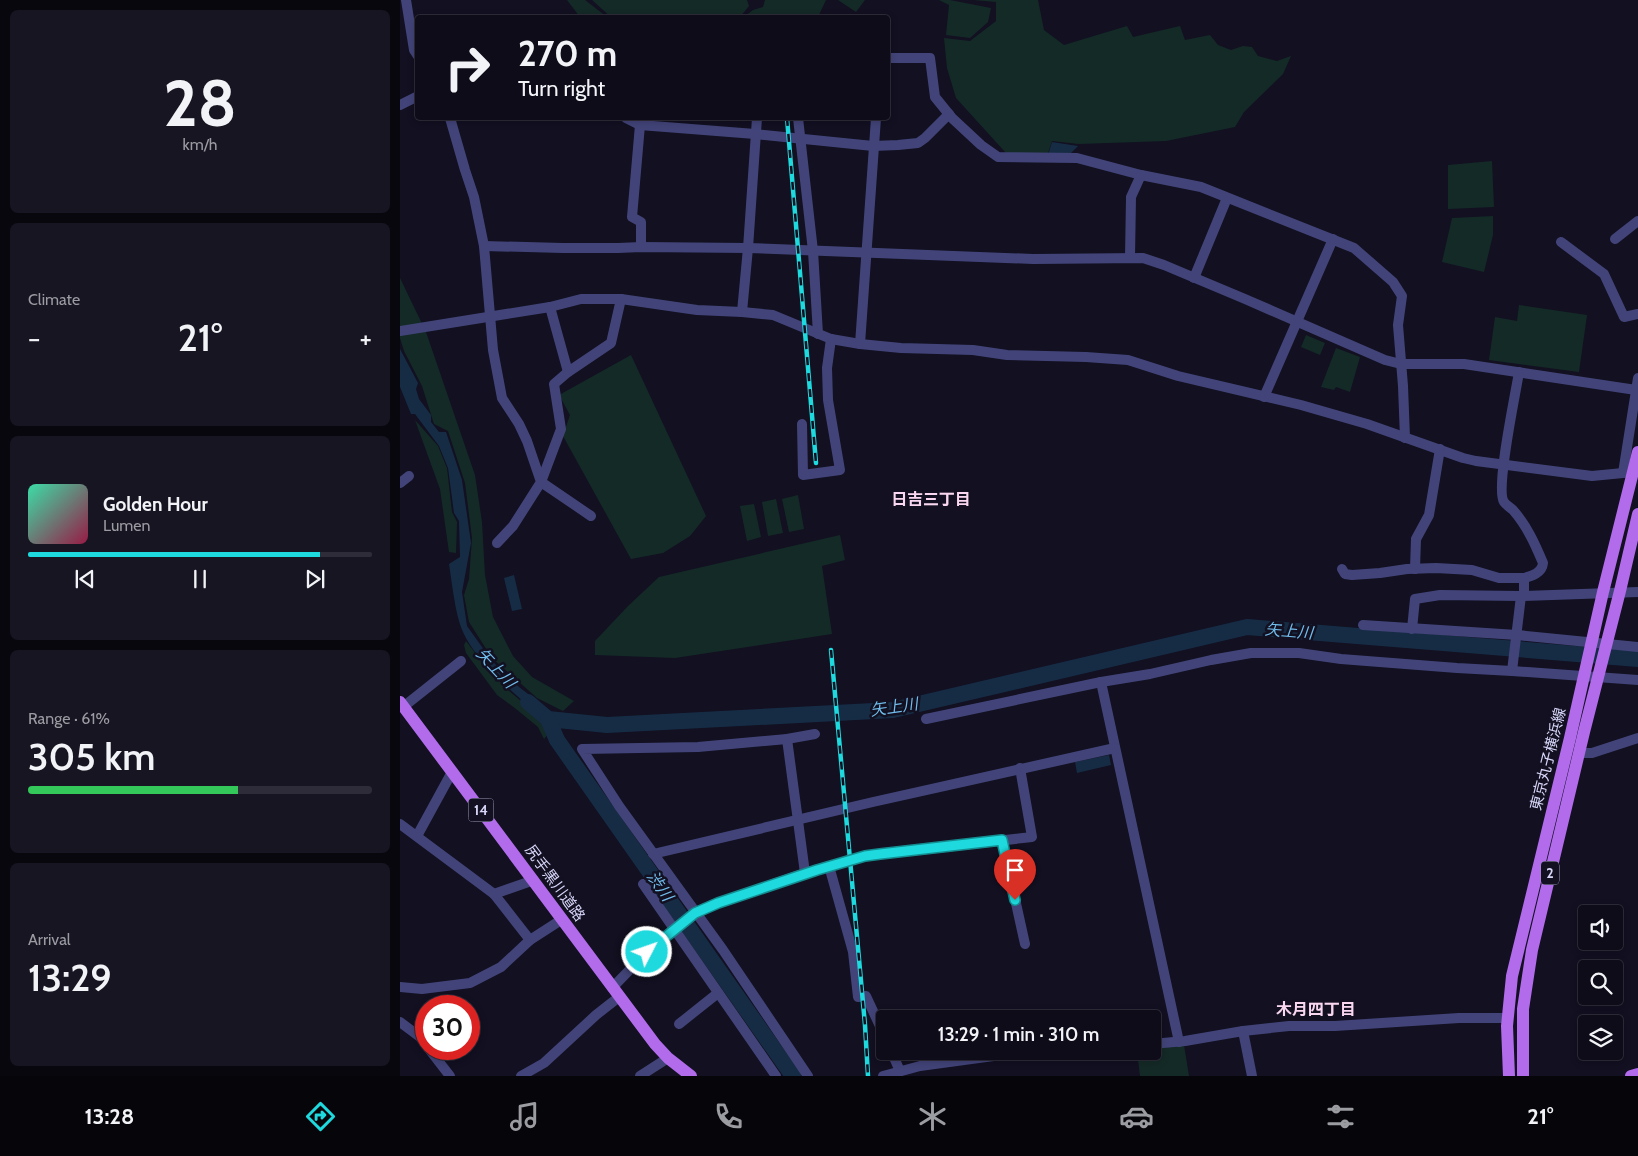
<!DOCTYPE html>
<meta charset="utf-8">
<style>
:root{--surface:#0e0c19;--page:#171522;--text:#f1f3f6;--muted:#9b9ba2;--line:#2e2c38;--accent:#1ed9dd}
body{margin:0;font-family:Cabin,"Noto Sans JP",sans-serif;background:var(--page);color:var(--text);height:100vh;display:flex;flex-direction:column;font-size:19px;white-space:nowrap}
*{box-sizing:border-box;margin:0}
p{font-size:16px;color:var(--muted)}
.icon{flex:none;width:28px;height:28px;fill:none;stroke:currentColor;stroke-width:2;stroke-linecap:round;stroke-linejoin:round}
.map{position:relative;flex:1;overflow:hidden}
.panel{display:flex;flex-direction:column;gap:10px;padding:10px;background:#08070e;width:400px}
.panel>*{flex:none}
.top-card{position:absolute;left:15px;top:15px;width:475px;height:105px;border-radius:5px;box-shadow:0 2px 8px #0003,0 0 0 1px var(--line);background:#0e0c19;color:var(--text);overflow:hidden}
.controls{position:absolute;left:1178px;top:905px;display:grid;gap:10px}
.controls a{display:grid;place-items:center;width:45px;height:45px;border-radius:5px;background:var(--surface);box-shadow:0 2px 8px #0003,0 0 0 1px var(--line);font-size:25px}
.speed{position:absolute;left:15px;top:995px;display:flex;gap:10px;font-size:25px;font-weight:700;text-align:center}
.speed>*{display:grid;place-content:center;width:65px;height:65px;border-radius:50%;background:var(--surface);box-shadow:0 2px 8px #0003,0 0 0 1px var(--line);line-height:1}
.speed .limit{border:8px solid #d22;background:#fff;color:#111}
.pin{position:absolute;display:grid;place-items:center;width:42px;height:42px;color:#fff;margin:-51px -21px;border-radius:50% 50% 50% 0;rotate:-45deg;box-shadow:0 0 5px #0007}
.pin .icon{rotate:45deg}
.me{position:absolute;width:55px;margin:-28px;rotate:49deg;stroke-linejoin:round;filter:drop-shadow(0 0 4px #0008)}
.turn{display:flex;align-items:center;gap:18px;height:105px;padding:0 20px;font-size:22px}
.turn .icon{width:65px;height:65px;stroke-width:2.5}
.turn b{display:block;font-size:35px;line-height:42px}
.big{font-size:38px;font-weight:600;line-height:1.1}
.panel .tile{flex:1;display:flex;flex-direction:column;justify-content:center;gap:8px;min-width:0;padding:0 18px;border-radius:8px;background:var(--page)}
.panel .dial{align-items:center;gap:0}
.dial b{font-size:65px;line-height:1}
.song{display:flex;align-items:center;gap:15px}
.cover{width:60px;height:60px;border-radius:8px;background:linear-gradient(135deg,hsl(160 70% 55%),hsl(340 70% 35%))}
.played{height:5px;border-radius:2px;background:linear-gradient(90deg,var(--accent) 85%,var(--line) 85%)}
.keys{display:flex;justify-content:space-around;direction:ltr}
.heat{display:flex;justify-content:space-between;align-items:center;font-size:28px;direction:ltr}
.charge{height:8px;border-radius:4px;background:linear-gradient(90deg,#34c759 61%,var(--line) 0)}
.trip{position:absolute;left:476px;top:1010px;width:285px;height:50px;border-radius:5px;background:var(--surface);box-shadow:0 2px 8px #0003,0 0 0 1px var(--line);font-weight:600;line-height:50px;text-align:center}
.tab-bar{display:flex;height:80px;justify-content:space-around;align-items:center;background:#06050a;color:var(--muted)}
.tab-bar .icon{width:35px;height:35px}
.tab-bar .active{color:var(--accent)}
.tab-bar b{font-size:22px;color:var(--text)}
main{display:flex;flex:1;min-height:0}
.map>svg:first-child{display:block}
</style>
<main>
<section class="panel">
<div class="tile dial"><b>28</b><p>km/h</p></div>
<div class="tile"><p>Climate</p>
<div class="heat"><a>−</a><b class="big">21°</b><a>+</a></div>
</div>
<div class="tile">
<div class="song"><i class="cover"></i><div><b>Golden Hour</b><p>Lumen</p></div></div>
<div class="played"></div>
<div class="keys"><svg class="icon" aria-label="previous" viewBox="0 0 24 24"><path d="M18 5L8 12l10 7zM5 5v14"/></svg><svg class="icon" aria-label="pause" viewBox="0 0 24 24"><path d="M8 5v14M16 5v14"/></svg><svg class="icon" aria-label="next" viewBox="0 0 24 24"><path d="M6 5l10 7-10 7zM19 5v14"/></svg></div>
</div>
<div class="tile"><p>Range · 61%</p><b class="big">305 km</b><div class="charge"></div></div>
<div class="tile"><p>Arrival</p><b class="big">13:29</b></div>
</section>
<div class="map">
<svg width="1238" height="1076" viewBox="0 0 1238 1076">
<rect width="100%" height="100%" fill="#121021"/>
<g fill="#142a27">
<path d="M 167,0 L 185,0 L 207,17 L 180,17 Z"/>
<path d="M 192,0 L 347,0 L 349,6 L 340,17 L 212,18 Z"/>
<path d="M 365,0 L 426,0 L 418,17 L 344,17 L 353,10 L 363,7 Z"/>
<path d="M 438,0 L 465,0 L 456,12 Z"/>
<path d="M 539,0 L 550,0 L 591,8 L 588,22 L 570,38 L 546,35 L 549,5 Z"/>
<path d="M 573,0 L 638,0 L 644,30 L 664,45 L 727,26 L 733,37 L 780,26 L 785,40 L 810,35 L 818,45 L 831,50 L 843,46 L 852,47 L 858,56 L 877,61 L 891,56 L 883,74 L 844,112 L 835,127 L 766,141 L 679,144 L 652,141 L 648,153 L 606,153 L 556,98 L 547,68 L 544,38 L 570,41 L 596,21 L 596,2 Z"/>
<path d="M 1092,161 L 1094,207 L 1048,209 L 1048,165 Z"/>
<path d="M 1093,216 L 1093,235 L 1084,272 L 1042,262 L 1052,218 Z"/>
<path d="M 0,278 L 26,332 L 75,475 L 82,522 L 85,575 L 93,617 L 113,656 L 132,677 L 174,701 L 163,711 L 137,698 L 92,658 L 69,622 L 64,595 L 69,579 L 72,538 L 65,483 L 48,431 L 34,424 L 22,386 L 4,351 L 0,338 Z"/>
<path d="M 1119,305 L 1187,315 L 1179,372 L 1089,360 L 1095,317 L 1117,321 Z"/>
<path d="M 906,335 L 925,343 L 920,355 L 901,347 Z"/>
<path d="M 936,348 L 960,357 L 950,392 L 936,387 L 934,390 L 921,387 Z"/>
<path d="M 231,355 L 306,516 L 290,536 L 263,553 L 231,559 L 163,436 L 170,415 L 159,395 Z"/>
<path d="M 15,420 L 38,446 L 47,468 L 52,512 L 57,522 L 56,553 L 49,552 L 40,489 Z"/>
<path d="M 398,495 L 404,529 L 389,532 L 382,499 Z"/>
<path d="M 376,499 L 383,533 L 368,536 L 362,502 Z"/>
<path d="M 354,504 L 361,537 L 347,541 L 340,506 Z"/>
<path d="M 440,535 L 445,560 L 422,566 L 432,634 L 275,658 L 195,655 L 195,641 L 228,606 L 259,577 Z"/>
<path d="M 66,641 L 83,663 L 108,690 L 153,728 L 144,739 L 138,727 L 116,709 L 97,695 L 66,653 L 64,645 Z"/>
<path d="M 784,1045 L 789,1076 L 740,1076 L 737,1051 L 752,1051 L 753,1047 Z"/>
</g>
<g fill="#162c45">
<path d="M 652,142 L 678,146 L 670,154 L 648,155 Z"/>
<path d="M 0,349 L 18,383 L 16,389 L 19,399 L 31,415 L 31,422 L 39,432 L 46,432 L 62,480 L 71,543 L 62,592 L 67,626 L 92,661 L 119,687 L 149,710 L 144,719 C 116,695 69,658 59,621 C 54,603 52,583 49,564 L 60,557 L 59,521 L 54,513 L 48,468 L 39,446 L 15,414 L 11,414 L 0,387 Z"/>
<path d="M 114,575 L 122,609 L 112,611 L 104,578 Z"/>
<path d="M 709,755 L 711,765 L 677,773 L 675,762 Z"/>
</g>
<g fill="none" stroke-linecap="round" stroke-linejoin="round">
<g stroke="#162c45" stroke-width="16">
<path d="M 128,702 L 148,719 L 207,725 L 493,710 L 847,627 L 1238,659"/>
<path d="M 148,719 L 157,740 L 393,1076"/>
</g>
<g stroke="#424479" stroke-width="10">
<path d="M 6,0 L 14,50 L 18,56"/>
<path d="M 488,58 L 530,58 L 535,97 L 552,118 L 581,145 L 598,157 L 677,158 L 741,175 L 801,187 L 954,248 L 993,282 L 1002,296 L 998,325 L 1003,386 L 1005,438"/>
<path d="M 0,105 L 18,96"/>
<path d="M 50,118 L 65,170 L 74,197 L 84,246 L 93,350 L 102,398 L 119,424 L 127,441 L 141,482 L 113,526 L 97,543"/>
<path d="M 226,118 L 240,125 L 355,134 L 473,146 L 498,145 L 518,143 L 525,138 L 549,114"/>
<path d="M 398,118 L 413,251 L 418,334"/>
<path d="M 240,125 L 232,217 L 241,222 L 241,247"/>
<path d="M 1215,239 L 1238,221"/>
<path d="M 1161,242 L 1204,274 L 1224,317 L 1238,314"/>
<path d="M 84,246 L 163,248 L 218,248 L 241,247 L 348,248 L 633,259 L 743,258 L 764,265 L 845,299 L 985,360 L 1001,364 L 1064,364 L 1236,390"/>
<path d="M 730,257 L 731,197 L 741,175"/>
<path d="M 794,278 L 827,198"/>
<path d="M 150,307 L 168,372"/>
<path d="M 342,312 L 348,248 L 357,118"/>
<path d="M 0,331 L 150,307 L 181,299 L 221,299 L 297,310 L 342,312 L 373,315 L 431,339 L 460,344 L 501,348 L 573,350 L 607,355 L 686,357 L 728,360 L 778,376 L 901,405 L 967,424 L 1063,458 L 1076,461 L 1192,476 L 1223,473 L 1238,469"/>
<path d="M 460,344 L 476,118"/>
<path d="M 1119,372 C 1116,392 1095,489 1104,502 C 1106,505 1110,507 1113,510 C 1127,526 1135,544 1143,563 C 1142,573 1132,576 1124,578"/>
<path d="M 864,397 L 933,239"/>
<path d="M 402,424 L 403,475 L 440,470 L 428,400 L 427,368 L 431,339"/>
<path d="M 1223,473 L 1238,378"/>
<path d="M 0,483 L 9,476"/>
<path d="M 191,516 L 141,482 L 161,429 L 154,384 L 168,372 L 211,343 L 221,299"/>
<path d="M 942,569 L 945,574 L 952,575 L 980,573 L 1007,569 L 1036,568 L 1072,570 L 1099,578 L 1124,578 L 1124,594 L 1121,596 L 1112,671"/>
<path d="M 1015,569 L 1016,539 L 1029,515 L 1040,449"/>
<path d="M 963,625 L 1117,635 L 1238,647"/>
<path d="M 1012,629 L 1015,599 L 1040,595 L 1121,596 L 1238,592"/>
<path d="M 701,682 L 779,1042"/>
<path d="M 3,707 L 61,661"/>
<path d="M 526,719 L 701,682 L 750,674 L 811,660 L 851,653 L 899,653 L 941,659 L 1057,668 L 1112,671 L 1238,680"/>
<path d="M 387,739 L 405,873"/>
<path d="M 1179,753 L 1192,753 L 1238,738"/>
<path d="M 0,824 L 94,894 L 130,940"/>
<path d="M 17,836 L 52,772"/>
<path d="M 602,840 L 625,944"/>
<path d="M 253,854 L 473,802 L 715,748"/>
<path d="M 429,866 L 453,952 L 458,997 L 466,996 L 485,1037"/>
<path d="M 243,884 L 376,1076"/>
<path d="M 94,894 L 134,880"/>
<path d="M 0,987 L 22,989 L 70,983 L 101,967 L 130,940 L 161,920"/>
<path d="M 212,988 L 247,952 L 277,927 L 295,913 L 318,903 L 405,873 L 465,856 L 632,837 L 620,768"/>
<path d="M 0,1022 L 20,1037 L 26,1045"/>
<path d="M 279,1024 L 318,993"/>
<path d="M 843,1031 L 852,1076"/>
<path d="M 752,1044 L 785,1041 L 843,1031 L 889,1026 L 935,1026 L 1059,1018 L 1108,1018"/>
<path d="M 29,1049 L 50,1076"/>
<path d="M 491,1051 L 500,1071"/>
<path d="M 121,1076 L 144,1063 L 196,1015 L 219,997"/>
<path d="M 240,1076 L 268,1058"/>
<path d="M 408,1076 L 323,950 L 219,806 L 182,749 L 298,747 L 387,739 L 415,734"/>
<path d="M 483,1076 L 520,1066 L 631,1051"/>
</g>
<g stroke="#b16beb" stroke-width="12">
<path d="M 0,702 L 255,1044 L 268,1058 L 291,1076"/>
<path d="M 1109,1076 L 1107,1026 L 1112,976 L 1170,738 L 1203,592 L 1238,452"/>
<path d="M 1123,1076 L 1123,1009 L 1132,950 L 1184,732 L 1220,591 L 1238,514"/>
<path d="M 1231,1076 L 1238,1074"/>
</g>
<defs>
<g id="rail">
<path d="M 387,118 L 416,463"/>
<path d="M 431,650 L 465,1025 L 468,1076"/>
</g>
</defs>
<use href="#rail" stroke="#1ed9dd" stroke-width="4.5"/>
<use href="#rail" stroke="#121021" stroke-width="2.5" stroke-dasharray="8" stroke-linecap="butt"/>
</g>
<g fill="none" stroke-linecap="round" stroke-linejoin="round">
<defs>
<path id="route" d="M 247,952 L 295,913 L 318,903 L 417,870 L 465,856 L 480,854 L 602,840 L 615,900"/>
</defs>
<use href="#route" stroke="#148d90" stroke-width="12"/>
<use href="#route" stroke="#1ed9dd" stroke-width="9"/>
</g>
<g text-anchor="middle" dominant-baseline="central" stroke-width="5" stroke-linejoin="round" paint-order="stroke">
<g fill="#121021" stroke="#9c9bb8" stroke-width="1">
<rect x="68.5" y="798.5" width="25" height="23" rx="4"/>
<rect x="1141" y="861.5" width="18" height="23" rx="4"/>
</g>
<g font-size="14" font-weight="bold" fill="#d7d6f9">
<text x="81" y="810">14</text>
<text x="1150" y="873">2</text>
</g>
<g font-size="15" fill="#d7d6f9" stroke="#121021">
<text transform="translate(1148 759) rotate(-76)">東京丸子横浜線</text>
<text transform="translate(155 883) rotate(54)">尻手黒川道路</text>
</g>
<g font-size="16" font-weight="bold" fill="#fad7f0" stroke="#121021">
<text x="531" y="499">日吉三丁目</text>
<text x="916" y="1009">木月四丁目</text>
</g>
<g font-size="16" font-style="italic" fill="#71bdec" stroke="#121021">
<text transform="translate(889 631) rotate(5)">矢上川</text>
<text transform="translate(96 668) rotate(47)">矢上川</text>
<text transform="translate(494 707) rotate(-8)">矢上川</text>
<text transform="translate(260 886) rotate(55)">渋川</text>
</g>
</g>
</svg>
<div class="controls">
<a><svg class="icon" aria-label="sound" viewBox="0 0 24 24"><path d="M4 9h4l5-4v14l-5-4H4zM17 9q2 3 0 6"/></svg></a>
<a><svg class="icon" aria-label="search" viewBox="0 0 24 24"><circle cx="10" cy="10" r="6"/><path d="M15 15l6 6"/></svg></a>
<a><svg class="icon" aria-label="layers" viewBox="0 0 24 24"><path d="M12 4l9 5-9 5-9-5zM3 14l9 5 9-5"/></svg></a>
</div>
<div class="speed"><div class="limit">30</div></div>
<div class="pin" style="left:615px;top:900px;background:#d93025"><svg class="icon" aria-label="arrive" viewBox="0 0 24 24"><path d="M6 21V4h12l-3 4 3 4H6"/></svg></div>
<svg class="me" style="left:247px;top:952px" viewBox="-20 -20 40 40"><circle r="17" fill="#1ed9dd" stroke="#fff" stroke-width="3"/><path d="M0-11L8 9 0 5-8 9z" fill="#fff"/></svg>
<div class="trip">13:29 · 1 min · 310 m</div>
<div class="top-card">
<div class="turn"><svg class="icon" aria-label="right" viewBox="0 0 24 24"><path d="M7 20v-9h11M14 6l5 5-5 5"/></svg><div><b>270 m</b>Turn right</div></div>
</div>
</div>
</main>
<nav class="tab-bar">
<b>13:28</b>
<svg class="icon active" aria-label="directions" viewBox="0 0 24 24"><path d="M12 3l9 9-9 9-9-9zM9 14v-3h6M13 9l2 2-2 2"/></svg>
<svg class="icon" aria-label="music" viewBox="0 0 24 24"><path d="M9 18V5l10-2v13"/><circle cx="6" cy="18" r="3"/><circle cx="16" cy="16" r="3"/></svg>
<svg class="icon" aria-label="phone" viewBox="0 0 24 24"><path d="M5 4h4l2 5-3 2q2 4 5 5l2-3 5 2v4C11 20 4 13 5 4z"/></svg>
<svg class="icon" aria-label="climate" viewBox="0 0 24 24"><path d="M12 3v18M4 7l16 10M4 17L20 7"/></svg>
<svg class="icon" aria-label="car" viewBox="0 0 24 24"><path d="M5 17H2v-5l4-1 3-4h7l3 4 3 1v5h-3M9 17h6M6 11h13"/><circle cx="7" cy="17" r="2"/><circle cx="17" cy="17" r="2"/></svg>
<svg class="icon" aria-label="filters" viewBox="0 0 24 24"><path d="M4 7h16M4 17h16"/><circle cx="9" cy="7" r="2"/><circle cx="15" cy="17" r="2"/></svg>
<b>21°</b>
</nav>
